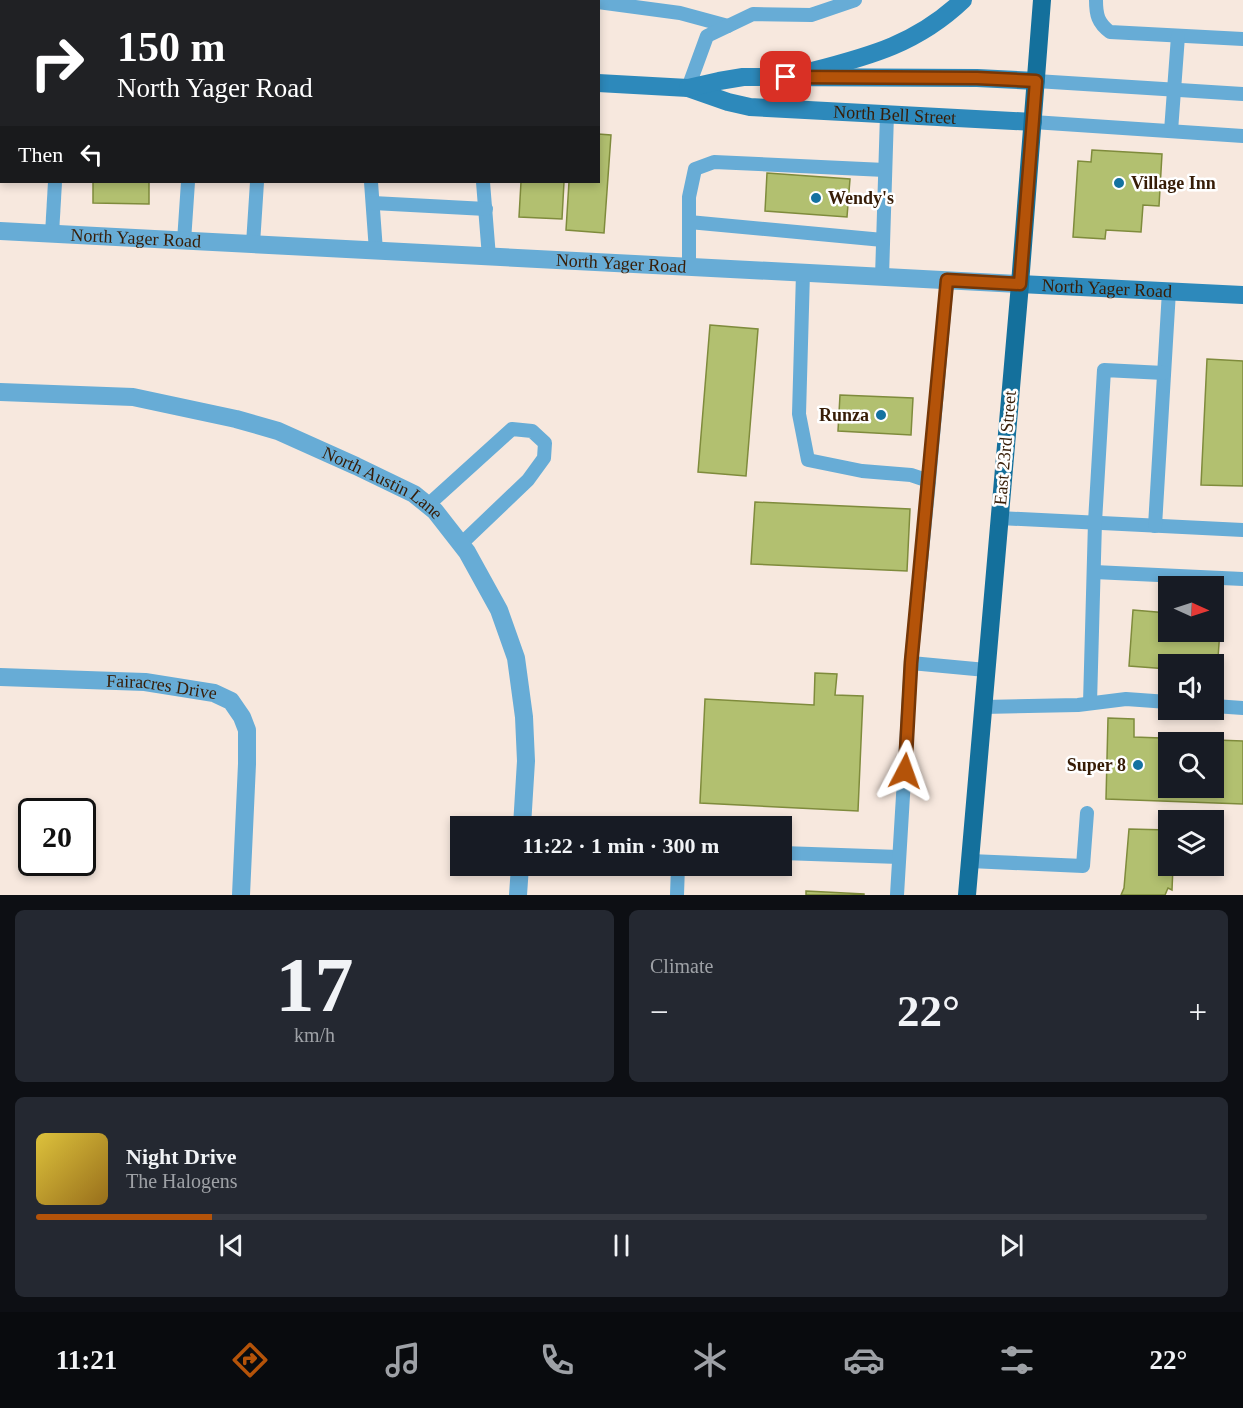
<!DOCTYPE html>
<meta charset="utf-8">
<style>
:root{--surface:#171b24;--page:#242831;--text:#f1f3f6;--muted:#9ea1a6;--line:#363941;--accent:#b45309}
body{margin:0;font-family:Georgia,serif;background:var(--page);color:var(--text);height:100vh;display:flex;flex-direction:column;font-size:22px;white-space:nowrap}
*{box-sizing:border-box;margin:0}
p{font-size:20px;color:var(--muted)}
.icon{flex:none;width:33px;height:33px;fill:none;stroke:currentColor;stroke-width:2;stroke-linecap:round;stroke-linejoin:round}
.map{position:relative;height:895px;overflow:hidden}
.details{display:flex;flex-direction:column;gap:15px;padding:15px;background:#0d0f14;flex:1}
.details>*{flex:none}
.top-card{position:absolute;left:0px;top:0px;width:600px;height:183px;box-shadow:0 3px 9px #0003;background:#202124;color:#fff;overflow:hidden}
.needle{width:39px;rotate:93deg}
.fabs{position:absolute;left:1158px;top:576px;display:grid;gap:12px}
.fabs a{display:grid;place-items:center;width:66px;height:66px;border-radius:0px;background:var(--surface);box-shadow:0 3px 9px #0003;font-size:30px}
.speed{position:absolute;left:18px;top:798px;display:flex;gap:12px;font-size:30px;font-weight:700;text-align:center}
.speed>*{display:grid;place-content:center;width:78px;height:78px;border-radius:50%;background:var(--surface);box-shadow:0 3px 9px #0003;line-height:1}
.speed .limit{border:3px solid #111;border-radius:9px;background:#fff;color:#111}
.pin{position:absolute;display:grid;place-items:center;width:51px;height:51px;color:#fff;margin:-26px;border-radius:12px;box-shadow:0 3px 9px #0006}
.me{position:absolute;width:66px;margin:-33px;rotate:4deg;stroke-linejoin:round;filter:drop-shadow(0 0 4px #0008)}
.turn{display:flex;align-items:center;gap:21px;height:126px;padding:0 18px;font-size:27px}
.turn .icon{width:78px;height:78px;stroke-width:2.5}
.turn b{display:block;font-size:42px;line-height:51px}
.then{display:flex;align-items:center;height:57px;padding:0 18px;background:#0003;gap:12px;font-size:22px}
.big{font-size:45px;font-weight:700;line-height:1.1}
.details .tile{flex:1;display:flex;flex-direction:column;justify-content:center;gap:9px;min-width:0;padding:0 21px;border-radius:9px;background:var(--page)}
.details .dial{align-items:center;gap:0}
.dial b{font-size:78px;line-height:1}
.song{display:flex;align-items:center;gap:18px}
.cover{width:72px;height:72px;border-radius:9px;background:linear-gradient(135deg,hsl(50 70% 55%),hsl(40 70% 35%))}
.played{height:6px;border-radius:3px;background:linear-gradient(90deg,var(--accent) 15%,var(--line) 15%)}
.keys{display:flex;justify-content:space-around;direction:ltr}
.heat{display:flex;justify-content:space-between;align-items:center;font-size:33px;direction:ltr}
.details .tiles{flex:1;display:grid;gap:15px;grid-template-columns:1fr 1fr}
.tile:last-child{grid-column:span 2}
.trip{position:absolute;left:450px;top:816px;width:342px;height:60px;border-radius:0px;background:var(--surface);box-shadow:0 3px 9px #0003;font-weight:700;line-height:60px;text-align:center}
.tabs{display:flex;height:96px;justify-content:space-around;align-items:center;background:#090b0e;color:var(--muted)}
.tabs .icon{width:42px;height:42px}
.tabs .active{color:var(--accent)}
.tabs b{font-size:27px;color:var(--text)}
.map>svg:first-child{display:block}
</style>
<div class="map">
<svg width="1243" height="895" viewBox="0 0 1243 895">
<rect width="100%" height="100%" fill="#f7e8de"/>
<g fill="#b2c070" stroke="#7f8b3c" stroke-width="1.5" fill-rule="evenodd">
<path d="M 598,134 L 611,135 L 604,233 L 566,230 L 569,182 L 598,182 Z"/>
<path d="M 1092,150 L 1162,154 L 1159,206 L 1143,205 L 1141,232 L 1106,230 L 1105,239 L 1073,237 L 1078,161 L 1091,162 Z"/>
<path d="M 767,173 L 850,179 L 847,217 L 765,211 Z"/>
<path d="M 93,182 L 149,182 L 149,204 L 93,203 Z"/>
<path d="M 521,182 L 564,182 L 562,219 L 519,217 Z"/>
<path d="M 710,325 L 758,329 L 746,476 L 698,472 Z"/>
<path d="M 1207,359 L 1243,361 L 1243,486 L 1201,485 Z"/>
<path d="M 840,395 L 913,398 L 911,435 L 838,431 Z"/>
<path d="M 755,502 L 910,509 L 907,571 L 751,564 Z"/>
<path d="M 1133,610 L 1168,613 L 1168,632 L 1214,632 L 1214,616 L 1221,616 L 1217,672 L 1214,672 L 1214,664 L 1168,664 L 1168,669 L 1129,666 Z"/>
<path d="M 815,673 L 837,674 L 835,695 L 863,696 L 858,811 L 700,803 L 705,699 L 814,705 Z"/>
<path d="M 1108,718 L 1134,719 L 1134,737 L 1243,741 L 1243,804 L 1106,799 ZM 1168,742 L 1214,742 L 1214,788 L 1168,788 Z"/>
<path d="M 1129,829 L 1168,830 L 1168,866 L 1173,866 L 1172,890 L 1168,888 L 1165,895 L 1121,895 L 1124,888 Z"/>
<path d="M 806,891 L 864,894 L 864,895 L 806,895 Z"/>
</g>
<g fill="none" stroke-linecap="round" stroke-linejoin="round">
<g stroke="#67acd6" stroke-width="14">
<path d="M 1096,0 C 1096,15 1098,23 1110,32 L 1243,39"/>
<path d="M 598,2 L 680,13 L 728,26"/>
<path d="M 1036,81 L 1243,94"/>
<path d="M 688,88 L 707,36 L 753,14 L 811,15 L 855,0"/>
<path d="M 1033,122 L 1243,136"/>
<path d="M 1171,131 L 1178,36"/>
<path d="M 371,182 L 376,251"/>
<path d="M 483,182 L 489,257"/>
<path d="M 373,203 L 486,209"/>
<path d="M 689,222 L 883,240"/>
<path d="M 52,234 L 55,182"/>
<path d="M 184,241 L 188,182"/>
<path d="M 253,244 L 257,182"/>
<path d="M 689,267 L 689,197 L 695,169 L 714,162 L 885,170"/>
<path d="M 803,273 L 799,414 L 808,460 L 862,471 L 911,475 L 929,481 L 947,280"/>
<path d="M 882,277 L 887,114"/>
<path d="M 428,505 L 512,429 L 532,431 L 545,443 L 544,458 L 528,480 L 461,544"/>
<path d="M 999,518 L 1243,530"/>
<path d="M 1155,526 L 1169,291"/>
<path d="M 1094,572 L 1243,579"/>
<path d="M 911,663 L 986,670"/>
<path d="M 1090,703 L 1095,522 L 1104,370 L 1164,373"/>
<path d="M 1214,706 L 1243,708"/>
<path d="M 983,707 L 1078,705 L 1126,699 L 1168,702"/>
<path d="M 782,853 L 899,857"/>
<path d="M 970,861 L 1083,866 L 1087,813"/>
<path d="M 677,895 L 678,866"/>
<path d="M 897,895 L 911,663 L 929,481"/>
</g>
<g stroke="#67acd6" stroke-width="18">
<path d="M 119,2 L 119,0"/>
<path id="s1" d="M 0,231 L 1020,284"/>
<path id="s2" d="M 0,392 L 133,397 L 236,419 L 278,431 L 356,466 L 414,494 L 435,511 L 467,552 L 499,610 L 516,658 L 524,717 L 526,761 L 522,826"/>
<path id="s3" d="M 0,677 L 145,682 L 214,693 L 231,701 L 242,717 L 247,730 L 247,764 L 241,895"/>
<path d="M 518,895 L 520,866"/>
</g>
<g stroke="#2d89bb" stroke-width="18">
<path d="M 0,51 L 2,51"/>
<path d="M 812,71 C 871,56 918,43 963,0"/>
<path id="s4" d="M 598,83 L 688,88 L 728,102 L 750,107 L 1033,122"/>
<path d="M 688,88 L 719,81 L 743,77 L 977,78 L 1036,81"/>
<path id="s5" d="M 1020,284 L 1243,295"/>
</g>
<path stroke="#14709c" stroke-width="18" d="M 967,895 L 1020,284 L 1042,0"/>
</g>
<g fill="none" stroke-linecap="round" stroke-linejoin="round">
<defs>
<path id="route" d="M 786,77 L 977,78 L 1036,81 L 1020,284 L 947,280 L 911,663 L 905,771"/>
</defs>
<use href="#route" stroke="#753606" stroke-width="15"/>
<use href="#route" stroke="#b45309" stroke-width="10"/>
</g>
<g fill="#1472a0" stroke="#fff" stroke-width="2">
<circle cx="1119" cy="183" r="6"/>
<circle cx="816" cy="198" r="6"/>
<circle cx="881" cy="415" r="6"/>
<circle cx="1138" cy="765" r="6"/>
</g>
<g text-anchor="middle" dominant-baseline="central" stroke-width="5" stroke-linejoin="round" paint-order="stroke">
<g font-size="18" fill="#371d07" stroke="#fff">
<text stroke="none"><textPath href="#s4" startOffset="300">North Bell Street</textPath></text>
<text stroke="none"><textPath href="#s1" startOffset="136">North Yager Road</textPath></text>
<text stroke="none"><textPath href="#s1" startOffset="622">North Yager Road</textPath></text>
<text stroke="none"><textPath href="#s5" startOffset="87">North Yager Road</textPath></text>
<text transform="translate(1005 448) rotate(-85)">East 23rd Street</text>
<text stroke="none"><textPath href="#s2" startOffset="399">North Austin Lane</textPath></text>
<text stroke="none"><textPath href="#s3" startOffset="162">Fairacres Drive</textPath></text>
</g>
<g font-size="18" font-weight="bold" fill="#371d07" stroke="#fff" text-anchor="start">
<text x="1131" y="183">Village Inn</text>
<text x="828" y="198">Wendy's</text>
<text x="869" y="415" text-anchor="end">Runza</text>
<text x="1126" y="765" text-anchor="end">Super 8</text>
</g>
</g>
</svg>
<div class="fabs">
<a><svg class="needle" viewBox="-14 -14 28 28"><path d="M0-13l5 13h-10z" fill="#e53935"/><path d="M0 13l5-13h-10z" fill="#9ea1a6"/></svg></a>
<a><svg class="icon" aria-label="sound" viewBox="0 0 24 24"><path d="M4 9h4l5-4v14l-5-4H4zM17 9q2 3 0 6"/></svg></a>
<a><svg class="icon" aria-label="search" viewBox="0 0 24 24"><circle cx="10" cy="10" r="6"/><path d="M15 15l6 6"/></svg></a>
<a><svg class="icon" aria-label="layers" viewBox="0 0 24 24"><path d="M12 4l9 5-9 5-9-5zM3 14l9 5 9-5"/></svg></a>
</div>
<div class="speed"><div class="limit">20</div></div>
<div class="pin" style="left:786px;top:77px;background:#d93025"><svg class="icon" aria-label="arrive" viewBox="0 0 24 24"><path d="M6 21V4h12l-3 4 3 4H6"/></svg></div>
<svg class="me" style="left:905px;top:771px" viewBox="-20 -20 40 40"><path d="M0-17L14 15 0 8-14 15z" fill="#b45309" stroke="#fff" stroke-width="4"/></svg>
<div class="trip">11:22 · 1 min · 300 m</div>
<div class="top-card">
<div class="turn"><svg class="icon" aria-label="right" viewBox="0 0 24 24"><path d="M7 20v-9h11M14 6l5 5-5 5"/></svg><div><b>150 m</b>North Yager Road</div></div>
<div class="then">Then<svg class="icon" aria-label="left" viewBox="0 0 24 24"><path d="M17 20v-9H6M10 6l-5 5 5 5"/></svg></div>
</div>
</div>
<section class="details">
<div class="tiles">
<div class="tile dial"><b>17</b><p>km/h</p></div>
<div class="tile"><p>Climate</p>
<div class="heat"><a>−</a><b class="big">22°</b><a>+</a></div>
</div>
<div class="tile">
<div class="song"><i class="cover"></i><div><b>Night Drive</b><p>The Halogens</p></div></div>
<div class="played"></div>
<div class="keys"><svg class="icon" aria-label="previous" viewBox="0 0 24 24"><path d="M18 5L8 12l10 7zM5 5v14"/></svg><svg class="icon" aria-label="pause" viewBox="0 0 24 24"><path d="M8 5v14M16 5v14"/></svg><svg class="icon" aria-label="next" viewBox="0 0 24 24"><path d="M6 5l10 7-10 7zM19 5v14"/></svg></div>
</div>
</div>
</section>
<nav class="tabs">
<b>11:21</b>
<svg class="icon active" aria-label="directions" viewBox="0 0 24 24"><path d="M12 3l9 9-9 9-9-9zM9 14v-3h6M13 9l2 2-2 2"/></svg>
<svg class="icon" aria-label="music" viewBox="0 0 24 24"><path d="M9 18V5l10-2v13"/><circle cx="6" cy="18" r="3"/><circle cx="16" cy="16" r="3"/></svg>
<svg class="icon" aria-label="phone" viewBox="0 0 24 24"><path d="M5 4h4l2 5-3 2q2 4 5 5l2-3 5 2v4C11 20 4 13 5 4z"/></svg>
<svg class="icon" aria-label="climate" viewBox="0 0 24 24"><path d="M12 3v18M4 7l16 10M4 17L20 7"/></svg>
<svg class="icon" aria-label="car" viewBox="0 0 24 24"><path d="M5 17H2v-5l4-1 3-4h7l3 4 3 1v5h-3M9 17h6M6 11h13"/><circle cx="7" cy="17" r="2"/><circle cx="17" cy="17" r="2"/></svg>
<svg class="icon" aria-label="filters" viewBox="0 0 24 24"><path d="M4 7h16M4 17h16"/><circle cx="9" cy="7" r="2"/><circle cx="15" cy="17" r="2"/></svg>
<b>22°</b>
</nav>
